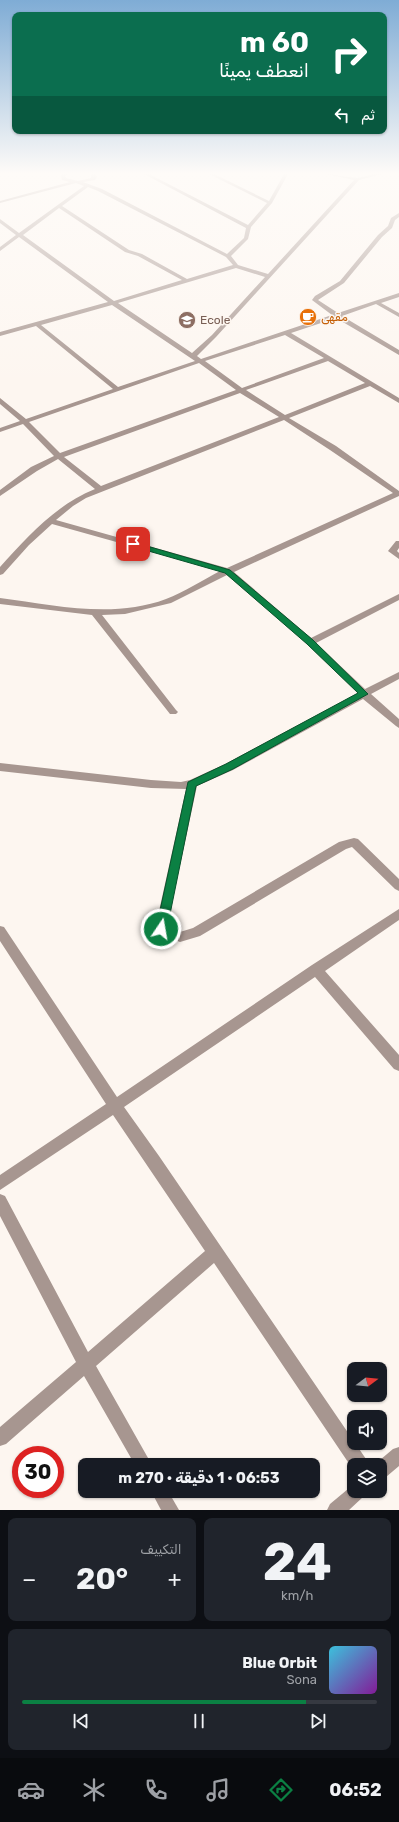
<!DOCTYPE html>
<html lang="ar">
<meta charset="utf-8">
<style>
:root{--surface:#171b24;--page:#20242c;--text:#f1f3f6;--muted:#9ea1a6;--line:#363941;--accent:#0b8043}
body{margin:0;font-family:Rubik,"Noto Sans Arabic",sans-serif;background:var(--page);color:var(--text);direction:rtl;height:100vh;display:flex;flex-direction:column;font-size:15px;white-space:nowrap}
*{box-sizing:border-box;margin:0}
p{font-size:13px;color:var(--muted)}
.icon{flex:none;width:22px;height:22px;fill:none;stroke:currentColor;stroke-width:2;stroke-linecap:round;stroke-linejoin:round}
.map{position:relative;height:1510px;overflow:hidden;direction:ltr}
.details{display:flex;flex-direction:column;gap:8px;padding:8px;background:#0d0f14;flex:1}
.details>*{flex:none}
.hud{position:absolute;left:12px;top:12px;width:375px;height:122px;border-radius:8px;box-shadow:0 1px 3px #0004;direction:rtl;background:#0b6e4f;color:#fff;overflow:hidden}
.needle{width:26px;rotate:74deg}
.controls{position:absolute;left:347px;top:1362px;display:grid;gap:8px}
.controls a{display:grid;place-items:center;width:40px;height:40px;border-radius:8px;background:var(--surface);box-shadow:0 1px 3px #0004;font-size:20px}
.speed{position:absolute;left:12px;top:1446px;display:flex;gap:8px;font-size:20px;font-weight:700;text-align:center}
.speed>*{display:grid;place-content:center;width:52px;height:52px;border-radius:50%;background:var(--surface);box-shadow:0 1px 3px #0004;line-height:1}
.speed .limit{border:6px solid #d22;background:#fff;color:#111}
.pin{position:absolute;display:grid;place-items:center;width:34px;height:34px;color:#fff;margin:-17px;border-radius:8px;box-shadow:0 2px 6px #0006}
.me{position:absolute;width:44px;margin:-22px;rotate:12deg;stroke-linejoin:round;filter:drop-shadow(0 0 3px #0008)}
.turn{display:flex;align-items:center;gap:14px;height:84px;padding:0 12px;font-size:18px}
.turn .icon{width:52px;height:52px;stroke-width:2.5}
.turn b{display:block;font-size:28px;line-height:34px}
.then{display:flex;align-items:center;height:38px;padding:0 12px;background:#0003;gap:8px;font-size:15px}
.big{font-size:30px;font-weight:700;line-height:1.1}
.details .card{flex:1;display:flex;flex-direction:column;justify-content:center;gap:6px;min-width:0;padding:0 14px;border-radius:8px;background:var(--page)}
.details .dial{align-items:center;gap:0}
.dial b{font-size:52px;line-height:1}
.song{display:flex;align-items:center;gap:12px}
.cover{width:48px;height:48px;border-radius:6px;background:linear-gradient(135deg,hsl(190 70% 55%),hsl(290 70% 35%))}
.played{height:4px;border-radius:2px;background:linear-gradient(90deg,var(--accent) 80%,var(--line) 80%)}
.keys{display:flex;justify-content:space-around;direction:ltr}
.heat{display:flex;justify-content:space-between;align-items:center;font-size:22px;direction:ltr}
.details .tiles{flex:1;display:grid;gap:8px;grid-template-columns:1fr 1fr}
.card:last-child{grid-column:span 2}
.trip{position:absolute;left:78px;top:1458px;width:242px;height:40px;border-radius:8px;background:var(--surface);box-shadow:0 1px 3px #0004;font-weight:700;line-height:40px;text-align:center;direction:rtl}
.tab-bar{display:flex;height:64px;justify-content:space-around;align-items:center;background:#090b0e;color:var(--muted)}
.tab-bar .icon{width:28px;height:28px}
.tab-bar .current{color:var(--accent)}
.tab-bar b{font-size:18px;color:var(--text)}
.map>svg:first-child{display:block}
</style>
<div class="map">
<svg width="399" height="1510" viewBox="0 0 399 1510">
<rect width="100%" height="100%" fill="#fdf6f0"/>
<g fill="none" stroke-linecap="round" stroke-linejoin="round">
<g fill="#a79690" fill-rule="evenodd">
<path d="M 63,174 L 68,174 L 65,176 L 66,178 L 78,181 L 91,178 L 91,174 L 95,174 L 97,177 L 95,180 L 83,182 L 102,189 L 227,254 L 244,238 L 246,228 L 144,174 L 149,174 L 248,225 L 267,203 L 209,174 L 214,174 L 269,201 L 284,174 L 288,174 L 272,203 L 251,227 L 248,239 L 231,256 L 238,265 L 268,274 L 354,180 L 326,174 L 357,178 L 375,174 L 382,174 L 359,180 L 216,337 L 197,356 L 201,359 L 332,315 L 312,300 L 315,296 L 340,281 L 378,235 L 388,226 L 391,218 L 399,213 L 399,217 L 395,220 L 392,228 L 382,237 L 344,283 L 318,300 L 338,313 L 399,293 L 399,297 L 381,303 L 399,313 L 399,317 L 376,304 L 342,316 L 399,350 L 399,355 L 336,318 L 291,333 L 399,398 L 399,403 L 370,386 L 289,418 L 336,446 L 399,491 L 399,496 L 234,572 L 311,638 L 399,594 L 399,600 L 316,643 L 365,689 L 399,672 L 399,679 L 371,694 L 399,719 L 399,728 L 396,726 L 363,699 L 233,770 L 197,786 L 167,926 L 180,932 L 193,928 L 339,842 L 354,838 L 358,839 L 399,879 L 399,891 L 395,889 L 352,847 L 346,849 L 200,936 L 180,942 L 157,933 L 155,929 L 186,789 L 151,788 L 0,771 L 0,763 L 151,780 L 181,782 L 190,780 L 225,764 L 358,693 L 307,644 L 227,575 L 171,603 L 125,614 L 102,615 L 176,710 L 178,712 L 176,714 L 170,714 L 92,615 L 0,604 L 0,598 C 54,605 113,619 166,599 C 184,592 203,580 220,571 L 52,524 L 29,545 L 3,574 L 0,575 L 0,567 C 27,537 57,504 95,489 L 58,459 L 37,471 L 0,496 L 0,490 L 31,467 L 54,456 L 23,424 L 0,432 L 0,428 L 20,421 L 0,404 L 0,398 L 26,419 L 113,389 L 36,326 L 0,336 L 0,332 L 108,302 L 19,237 L 0,251 L 0,247 L 16,235 L 0,223 L 0,219 L 19,233 L 84,186 L 76,183 L 0,203 L 0,201 L 70,182 L 62,180 L 61,176 ZM 88,187 L 98,191 L 226,257 L 233,265 L 187,279 L 142,254 L 129,250 L 62,206 ZM 59,208 L 125,252 L 138,256 L 182,280 L 114,301 L 23,235 ZM 236,268 L 265,277 L 212,335 L 192,353 L 118,303 ZM 112,305 L 195,361 L 118,387 L 41,325 ZM 285,335 L 324,358 L 242,388 L 205,361 ZM 328,361 L 365,383 L 285,415 L 246,390 ZM 199,363 L 236,390 L 60,453 L 29,422 ZM 240,393 L 279,417 L 101,486 L 64,457 ZM 284,420 L 330,450 L 393,493 L 227,568 L 56,520 L 73,506 L 86,498 Z"/>
<path d="M 396,541 L 399,541 L 399,548 L 397,551 L 399,553 L 399,559 L 388,551 Z"/>
<path d="M 399,909 L 399,920 L 325,971 L 399,1055 L 399,1071 L 394,1069 L 315,977 L 124,1107 L 159,1156 L 366,1459 L 368,1465 L 354,1465 L 354,1471 L 214,1263 L 96,1366 L 152,1465 L 135,1465 L 84,1376 L 6,1444 L 0,1446 L 0,1427 L 76,1362 L 0,1216 L 0,1194 L 5,1196 L 88,1352 L 205,1251 L 113,1115 L 0,1190 L 0,1175 L 106,1104 L 0,941 L 0,926 L 4,927 L 117,1097 L 312,965 Z"/>
<path d="M 399,1447 L 399,1466 L 386,1477 L 380,1479 L 380,1465 L 374,1465 L 393,1449 Z"/>
<path d="M 354,1484 L 354,1491 L 365,1491 L 363,1497 L 349,1510 L 327,1510 L 330,1504 Z"/>
<path d="M 151,1491 L 168,1491 L 179,1510 L 161,1510 Z"/>
</g>
</g>
<linearGradient id="sky" x2="0" y2="1"><stop stop-color="#7facd5"/><stop offset="0.45" stop-color="#fefbf8"/><stop offset="1" stop-color="#fefbf8" stop-opacity="0"/></linearGradient>
<rect width="399" height="385" fill="url(#sky)"/>
<path fill="#0b8043" stroke="#07532c" d="M 133,542 L 230,570 L 313,640 L 368,694 L 233,769 L 196,786 L 167,929 L 165,932 L 161,933 L 158,932 L 156,929 L 188,782 L 226,764 L 358,693 L 307,644 L 225,573 L 131,546 L 130,544 Z"/>
<defs>
<symbol id="cafe-disc" viewBox="-11 -11 22 22"><circle r="9.5" fill="#e8710a" stroke="#fdf6f0"/><path d="M-5.5-4.5H6V0H3Q3 3.5 0 3.5H-2.5Q-5.5 3.5-5.5 0ZM3-3.2v2h1.7v-2ZM-6 4.5H4V6H-6Z" fill="#fff"/></symbol>
<symbol id="school-disc" viewBox="-11 -11 22 22"><circle r="9.5" fill="#8d6e63" stroke="#fdf6f0"/><path d="M0-5L7-2L0 1L-7-2ZM-4 1L0 2.5L4 1V4Q0 6-4 4Z" fill="#fff"/></symbol>
</defs>
<g fill-rule="evenodd">
<use href="#cafe-disc" x="298" y="307" width="20" height="20"/>
<use href="#school-disc" x="177" y="310" width="20" height="20"/>
</g>
<g text-anchor="middle" dominant-baseline="central" stroke-width="3" stroke-linejoin="round" paint-order="stroke">
<g font-size="12" fill="#c56008" stroke="#fdf6f0" text-anchor="start">
<text x="321" y="317">مقهى</text>
</g>
<g font-size="12" fill="#785e54" stroke="#fdf6f0" text-anchor="start">
<text x="200" y="320">Ecole</text>
</g>
</g>
</svg>
<div class="controls">
<a><svg class="needle" viewBox="-14 -14 28 28"><path d="M0-13l5 13h-10z" fill="#e53935"/><path d="M0 13l5-13h-10z" fill="#9ea1a6"/></svg></a>
<a><svg class="icon" aria-label="sound" viewBox="0 0 24 24"><path d="M4 9h4l5-4v14l-5-4H4zM17 9q2 3 0 6"/></svg></a>
<a><svg class="icon" aria-label="layers" viewBox="0 0 24 24"><path d="M12 4l9 5-9 5-9-5zM3 14l9 5 9-5"/></svg></a>
</div>
<div class="speed"><div class="limit">30</div></div>
<div class="pin" style="left:133px;top:544px;background:#d93025"><svg class="icon" aria-label="arrive" viewBox="0 0 24 24"><path d="M6 21V4h12l-3 4 3 4H6"/></svg></div>
<svg class="me" style="left:161px;top:929px" viewBox="-20 -20 40 40"><circle r="17" fill="#0b8043" stroke="#fff" stroke-width="3"/><path d="M0-11L8 9 0 5-8 9z" fill="#fff"/></svg>
<div class="trip">06:53 · 1 دقيقة · 270 m</div>
<div class="hud">
<div class="turn"><svg class="icon" aria-label="right" viewBox="0 0 24 24"><path d="M7 20v-9h11M14 6l5 5-5 5"/></svg><div><b>60 m</b>انعطف يمينًا</div></div>
<div class="then">ثم<svg class="icon" aria-label="left" viewBox="0 0 24 24"><path d="M17 20v-9H6M10 6l-5 5 5 5"/></svg></div>
</div>
</div>
<section class="details">
<div class="tiles">
<div class="card dial"><b>24</b><p>km/h</p></div>
<div class="card"><p>التكييف</p>
<div class="heat"><a>−</a><b class="big">20°</b><a>+</a></div>
</div>
<div class="card">
<div class="song"><i class="cover"></i><div><b>Blue Orbit</b><p>Sona</p></div></div>
<div class="played"></div>
<div class="keys"><svg class="icon" aria-label="previous" viewBox="0 0 24 24"><path d="M18 5L8 12l10 7zM5 5v14"/></svg><svg class="icon" aria-label="pause" viewBox="0 0 24 24"><path d="M8 5v14M16 5v14"/></svg><svg class="icon" aria-label="next" viewBox="0 0 24 24"><path d="M6 5l10 7-10 7zM19 5v14"/></svg></div>
</div>
</div>
</section>
<nav class="tab-bar">
<b>06:52</b>
<svg class="icon current" aria-label="directions" viewBox="0 0 24 24"><path d="M12 3l9 9-9 9-9-9zM9 14v-3h6M13 9l2 2-2 2"/></svg>
<svg class="icon" aria-label="music" viewBox="0 0 24 24"><path d="M9 18V5l10-2v13"/><circle cx="6" cy="18" r="3"/><circle cx="16" cy="16" r="3"/></svg>
<svg class="icon" aria-label="phone" viewBox="0 0 24 24"><path d="M5 4h4l2 5-3 2q2 4 5 5l2-3 5 2v4C11 20 4 13 5 4z"/></svg>
<svg class="icon" aria-label="climate" viewBox="0 0 24 24"><path d="M12 3v18M4 7l16 10M4 17L20 7"/></svg>
<svg class="icon" aria-label="car" viewBox="0 0 24 24"><path d="M5 17H2v-5l4-1 3-4h7l3 4 3 1v5h-3M9 17h6M6 11h13"/><circle cx="7" cy="17" r="2"/><circle cx="17" cy="17" r="2"/></svg>
</nav>
